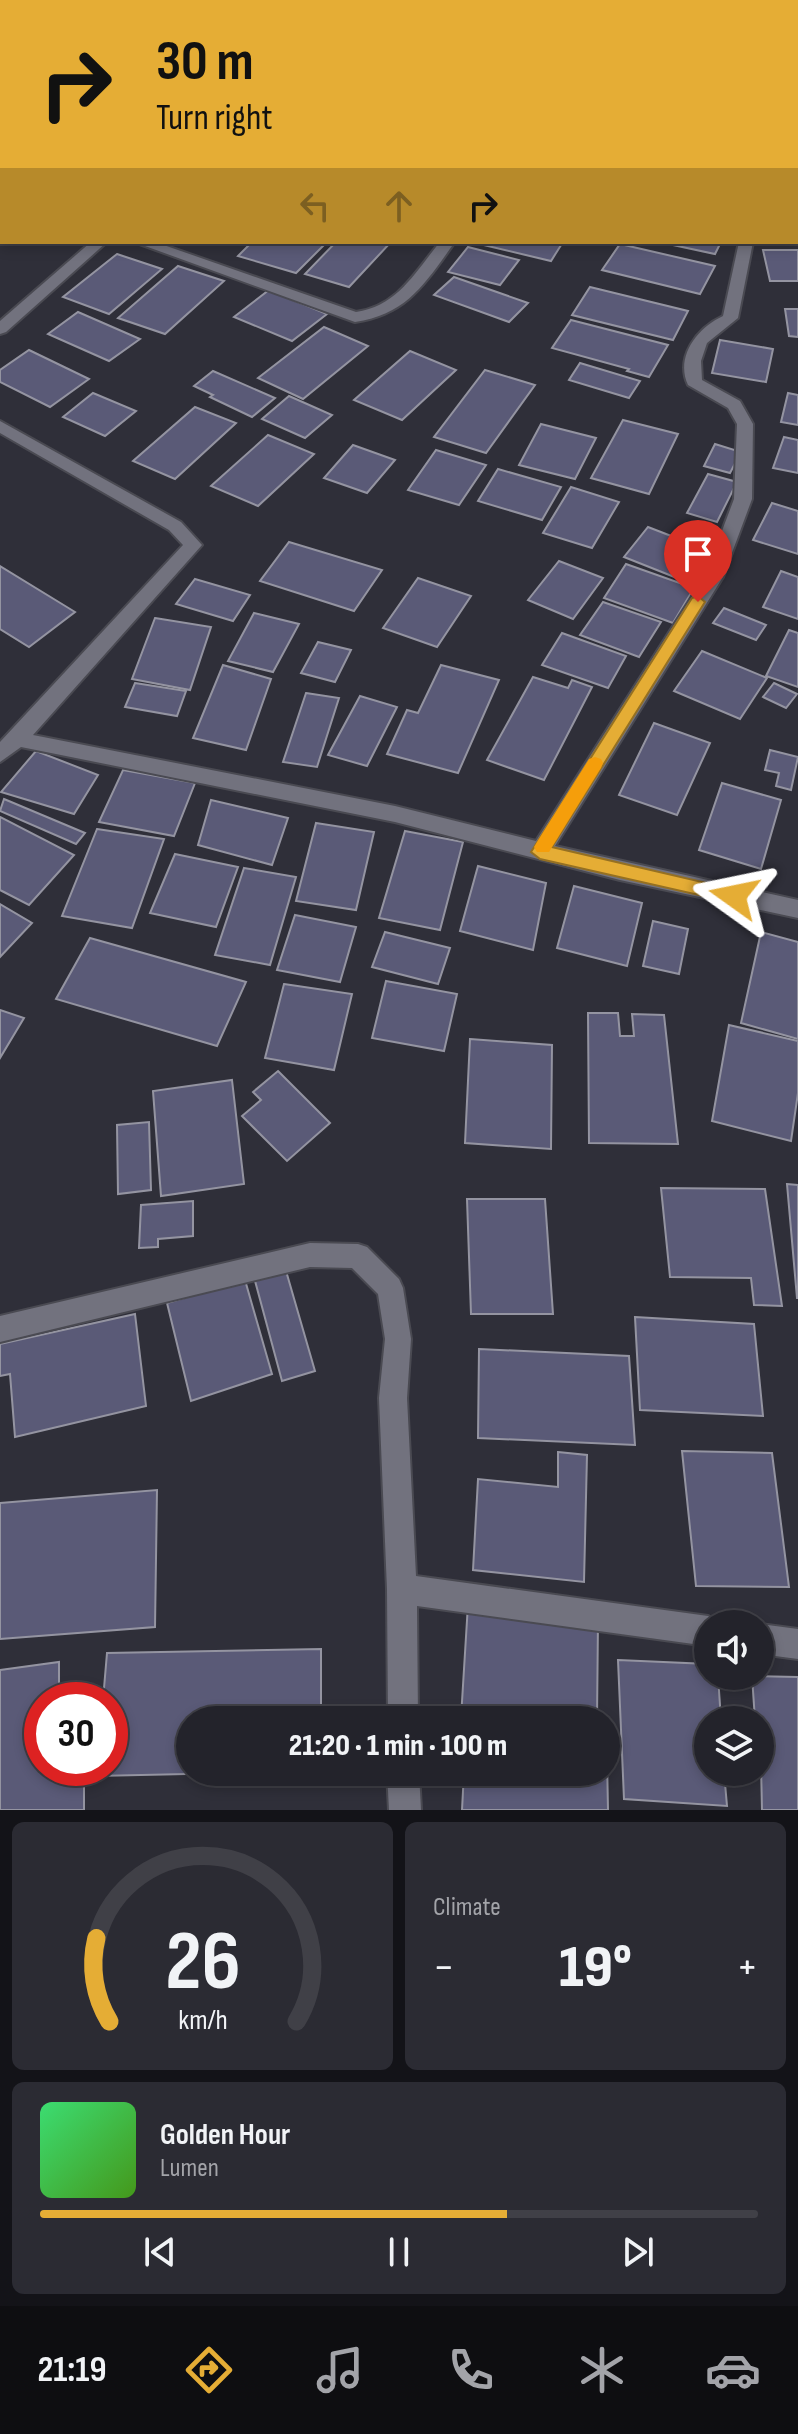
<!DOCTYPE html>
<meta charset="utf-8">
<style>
:root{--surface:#23232b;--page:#2b2b33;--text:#f1f3f6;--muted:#a3a4a9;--line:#404047;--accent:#e5ad35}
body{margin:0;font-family:"Sofia Sans Condensed",sans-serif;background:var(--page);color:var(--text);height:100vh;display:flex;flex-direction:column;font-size:30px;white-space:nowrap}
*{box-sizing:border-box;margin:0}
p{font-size:26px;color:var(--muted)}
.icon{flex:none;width:44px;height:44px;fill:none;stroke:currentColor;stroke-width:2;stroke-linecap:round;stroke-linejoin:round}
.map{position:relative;height:1810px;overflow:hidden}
.sheet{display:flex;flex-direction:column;gap:12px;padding:12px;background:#131318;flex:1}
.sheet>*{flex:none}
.banner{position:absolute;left:0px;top:0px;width:798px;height:244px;box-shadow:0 4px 12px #0003,0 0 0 2px var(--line);background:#e5ad35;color:#111;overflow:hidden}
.fabs{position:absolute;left:694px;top:1610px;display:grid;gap:16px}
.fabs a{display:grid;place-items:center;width:80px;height:80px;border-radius:50%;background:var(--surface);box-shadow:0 4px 12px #0003,0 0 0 2px var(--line);font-size:40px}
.speed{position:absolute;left:24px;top:1682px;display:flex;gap:16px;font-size:40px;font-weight:700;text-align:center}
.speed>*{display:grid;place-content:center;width:104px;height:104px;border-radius:50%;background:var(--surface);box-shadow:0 4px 12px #0003,0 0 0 2px var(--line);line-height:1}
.speed .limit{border:12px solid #d22;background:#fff;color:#111}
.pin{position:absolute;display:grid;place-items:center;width:68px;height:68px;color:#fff;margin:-82px -34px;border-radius:50% 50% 50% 0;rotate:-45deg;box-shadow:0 0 8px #0007}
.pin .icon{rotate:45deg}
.me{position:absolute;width:88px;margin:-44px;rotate:282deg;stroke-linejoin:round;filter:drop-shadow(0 0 6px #0008)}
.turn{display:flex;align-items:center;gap:28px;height:168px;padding:0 24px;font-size:36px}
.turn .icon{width:104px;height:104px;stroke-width:2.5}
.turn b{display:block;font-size:56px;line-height:68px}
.lanes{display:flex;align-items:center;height:76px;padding:0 24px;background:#0003;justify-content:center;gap:40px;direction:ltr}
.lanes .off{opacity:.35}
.big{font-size:60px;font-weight:800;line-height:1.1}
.sheet .tile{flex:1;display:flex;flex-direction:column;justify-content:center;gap:12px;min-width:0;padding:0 28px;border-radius:12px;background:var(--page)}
.sheet .dial{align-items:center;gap:0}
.dial svg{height:208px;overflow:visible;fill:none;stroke:var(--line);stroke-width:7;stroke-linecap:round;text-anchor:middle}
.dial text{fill:var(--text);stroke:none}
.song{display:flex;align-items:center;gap:24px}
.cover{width:96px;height:96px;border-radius:12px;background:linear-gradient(135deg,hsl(140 70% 55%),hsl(100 70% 35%))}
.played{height:8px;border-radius:4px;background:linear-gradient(90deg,var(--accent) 65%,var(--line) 65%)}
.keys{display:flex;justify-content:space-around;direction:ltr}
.heat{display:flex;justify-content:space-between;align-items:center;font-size:44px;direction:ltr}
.sheet .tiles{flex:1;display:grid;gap:12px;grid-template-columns:1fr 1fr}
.tile:last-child{grid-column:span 2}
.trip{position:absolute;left:176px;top:1706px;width:444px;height:80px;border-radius:40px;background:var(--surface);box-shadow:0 4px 12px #0003,0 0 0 2px var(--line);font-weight:800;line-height:80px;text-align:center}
.dock{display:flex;height:128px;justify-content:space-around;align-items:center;background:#0e0e11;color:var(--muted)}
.dock .icon{width:56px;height:56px}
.dock .active{color:var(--accent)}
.dock b{font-size:36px;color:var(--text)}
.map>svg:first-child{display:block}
</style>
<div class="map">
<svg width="798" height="1810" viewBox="0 0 798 1810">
<rect width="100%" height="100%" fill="#2f2f39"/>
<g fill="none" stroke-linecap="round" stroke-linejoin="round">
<g fill="#2b1e03" fill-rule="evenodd">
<path d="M 61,0 L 104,0 L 60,2 Z"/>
<path d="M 2,52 L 2,80 L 0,81 L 0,53 Z"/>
</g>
</g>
<g fill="#5a5a77" stroke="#9494a1" stroke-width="2">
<path d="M 252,242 L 327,242 L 296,273 L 238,256 Z"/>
<path d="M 336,242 L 391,242 L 349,287 L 305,274 Z"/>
<path d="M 471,242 L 563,242 L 551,261 Z"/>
<path d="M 659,242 L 721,242 L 715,254 Z"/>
<path d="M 620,244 L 715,266 L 700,294 L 602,270 Z"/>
<path d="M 468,247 L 519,260 L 500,285 L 448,272 Z"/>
<path d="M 763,250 L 798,250 L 798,281 L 770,281 Z"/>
<path d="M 117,254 L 162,269 L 109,314 L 63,297 Z"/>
<path d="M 178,266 L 224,281 L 165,334 L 118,318 Z"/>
<path d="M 454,277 L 528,303 L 509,322 L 434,295 Z"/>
<path d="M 590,287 L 688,311 L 673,340 L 572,315 Z"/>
<path d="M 269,290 L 327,314 L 292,341 L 234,317 Z"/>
<path d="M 785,309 L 798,309 L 798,337 L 789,336 Z"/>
<path d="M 78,312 L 140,339 L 109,361 L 48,334 Z"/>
<path d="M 571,320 L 668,345 L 649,377 L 627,371 L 629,369 L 552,348 Z"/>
<path d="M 324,327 L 368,346 L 303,399 L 258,378 Z"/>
<path d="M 720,340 L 773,349 L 766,382 L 712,373 Z"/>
<path d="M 29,350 L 89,379 L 50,407 L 0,382 L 0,370 Z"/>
<path d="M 410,351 L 456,370 L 402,420 L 354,400 Z"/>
<path d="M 580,363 L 640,381 L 629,398 L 569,380 Z"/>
<path d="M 485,370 L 535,385 L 486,453 L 434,437 Z"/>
<path d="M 213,371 L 275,398 L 252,417 L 210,397 L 213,395 L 194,386 Z"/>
<path d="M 93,393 L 136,411 L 105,436 L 63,417 Z"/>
<path d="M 788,393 L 798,395 L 798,425 L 781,422 Z"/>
<path d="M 289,396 L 332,415 L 305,438 L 262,419 Z"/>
<path d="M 195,407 L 236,423 L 175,479 L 133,461 Z"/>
<path d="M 623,420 L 678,434 L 649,494 L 591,478 Z"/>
<path d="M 541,424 L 596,438 L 575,479 L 519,465 Z"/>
<path d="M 268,435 L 314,454 L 258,506 L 211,486 Z"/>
<path d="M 784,437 L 798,440 L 798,473 L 773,468 Z"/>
<path d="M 715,444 L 741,452 L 730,473 L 704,466 Z"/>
<path d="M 353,445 L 395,460 L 367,493 L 324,478 Z"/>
<path d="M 436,450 L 486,465 L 459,505 L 408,490 Z"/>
<path d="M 498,469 L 561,487 L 542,520 L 478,501 Z"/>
<path d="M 708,474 L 737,482 L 717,522 L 687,513 Z"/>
<path d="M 571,487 L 619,502 L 592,548 L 543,533 Z"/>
<path d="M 772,503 L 798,511 L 798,554 L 753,540 Z"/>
<path d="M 648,527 L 710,551 L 687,582 L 624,557 Z"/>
<path d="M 289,542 L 382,570 L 354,611 L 260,581 Z"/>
<path d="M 559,561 L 603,578 L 573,619 L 528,600 Z"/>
<path d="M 626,564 L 694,588 L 673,623 L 604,598 Z"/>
<path d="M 0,566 L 75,612 L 29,647 L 0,629 Z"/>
<path d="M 781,571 L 798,577 L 798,619 L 763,607 Z"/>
<path d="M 418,578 L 471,596 L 437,647 L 383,628 Z"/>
<path d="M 195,579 L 250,595 L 233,621 L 176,604 Z"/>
<path d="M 603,602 L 661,622 L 639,657 L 580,635 Z"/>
<path d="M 724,608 L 766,625 L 756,640 L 713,623 Z"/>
<path d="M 254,613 L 299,624 L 273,672 L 228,661 Z"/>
<path d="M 155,618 L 211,627 L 190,690 L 132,679 Z"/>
<path d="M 789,630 L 798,633 L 798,687 L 766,676 Z"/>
<path d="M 562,633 L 626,656 L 608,688 L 542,665 Z"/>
<path d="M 318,642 L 351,650 L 335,682 L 301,673 Z"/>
<path d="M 702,651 L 767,678 L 740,719 L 674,691 Z"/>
<path d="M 223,665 L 271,679 L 246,750 L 193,738 Z"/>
<path d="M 441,665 L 499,680 L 458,773 L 387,754 L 407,710 L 418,713 Z"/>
<path d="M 533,677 L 568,688 L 572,680 L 592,687 L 544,780 L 487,760 Z"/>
<path d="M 135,683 L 186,691 L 177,716 L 125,707 Z"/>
<path d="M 774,683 L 797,694 L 786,708 L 763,697 Z"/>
<path d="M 306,693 L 339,698 L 317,767 L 283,762 Z"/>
<path d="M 360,696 L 397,707 L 367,766 L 328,755 Z"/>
<path d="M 654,723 L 710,743 L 677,815 L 619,795 Z"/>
<path d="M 770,750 L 798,757 L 791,790 L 776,786 L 779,773 L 765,770 Z"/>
<path d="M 36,751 L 98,775 L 74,814 L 1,792 Z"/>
<path d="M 123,770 L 195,783 L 174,836 L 99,822 Z"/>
<path d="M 722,783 L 781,800 L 761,869 L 699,850 Z"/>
<path d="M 4,799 L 85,833 L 76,844 L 0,811 Z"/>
<path d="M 211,800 L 288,818 L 272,865 L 198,845 Z"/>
<path d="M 0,817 L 74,855 L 29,905 L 0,890 Z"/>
<path d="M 316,823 L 374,832 L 356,910 L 296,901 Z"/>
<path d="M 97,829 L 164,839 L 132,928 L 62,916 Z"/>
<path d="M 405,831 L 463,842 L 440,930 L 379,918 Z"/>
<path d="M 175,854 L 238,867 L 216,927 L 150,913 Z"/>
<path d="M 478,866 L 546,883 L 533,950 L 460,931 Z"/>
<path d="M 244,868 L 296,877 L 270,965 L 215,955 Z"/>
<path d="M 574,886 L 642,903 L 627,966 L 557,948 Z"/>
<path d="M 0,904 L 32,923 L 0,957 Z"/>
<path d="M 295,915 L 356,927 L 340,982 L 277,970 Z"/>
<path d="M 653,921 L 688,929 L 679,974 L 643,966 Z"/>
<path d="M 385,932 L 450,948 L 438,984 L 372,967 Z"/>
<path d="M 761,932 L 798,942 L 798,1039 L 741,1023 Z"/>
<path d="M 90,938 L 246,982 L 217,1046 L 56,999 Z"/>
<path d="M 386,981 L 457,994 L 444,1051 L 372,1038 Z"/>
<path d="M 284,984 L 352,994 L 334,1070 L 265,1058 Z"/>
<path d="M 0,1010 L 24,1018 L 0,1058 Z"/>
<path d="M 588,1013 L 618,1013 L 620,1036 L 634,1036 L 632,1014 L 664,1015 L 678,1144 L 589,1143 Z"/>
<path d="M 729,1025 L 798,1041 L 798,1093 L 791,1141 L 712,1121 Z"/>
<path d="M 470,1039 L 552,1045 L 551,1149 L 465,1143 Z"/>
<path d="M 278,1071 L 330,1123 L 287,1161 L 242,1116 L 261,1100 L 253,1092 Z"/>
<path d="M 232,1080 L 244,1184 L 161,1196 L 153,1091 Z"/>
<path d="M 149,1122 L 151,1190 L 118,1194 L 117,1125 Z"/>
<path d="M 787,1184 L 798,1185 L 798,1298 L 797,1298 Z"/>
<path d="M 661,1188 L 765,1189 L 782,1306 L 754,1305 L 751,1278 L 670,1277 Z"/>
<path d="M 467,1199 L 545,1199 L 553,1314 L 471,1314 Z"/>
<path d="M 193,1201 L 193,1236 L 158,1239 L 158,1247 L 139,1248 L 141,1205 Z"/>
<path d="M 282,1257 L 315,1371 L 282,1381 L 251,1266 Z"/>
<path d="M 245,1280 L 272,1374 L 191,1401 L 167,1303 Z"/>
<path d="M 135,1314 L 146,1406 L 15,1437 L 10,1374 L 0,1376 L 0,1344 Z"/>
<path d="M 635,1317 L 754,1324 L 763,1416 L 640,1410 Z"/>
<path d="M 479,1349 L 629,1356 L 635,1445 L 478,1438 Z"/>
<path d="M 682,1451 L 772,1453 L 789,1587 L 696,1586 Z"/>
<path d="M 558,1452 L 587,1455 L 584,1582 L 473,1570 L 478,1479 L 558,1487 Z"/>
<path d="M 157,1490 L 155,1627 L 0,1639 L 0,1503 Z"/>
<path d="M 468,1604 L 598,1620 L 597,1720 L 461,1718 Z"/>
<path d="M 321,1649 L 321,1720 L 190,1720 L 190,1772 L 275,1772 L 96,1776 L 97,1768 L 110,1768 L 110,1700 L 103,1700 L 107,1653 Z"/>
<path d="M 618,1660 L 708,1664 L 708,1676 L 718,1676 L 721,1720 L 708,1720 L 708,1772 L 724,1772 L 727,1806 L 624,1799 Z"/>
<path d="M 59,1662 L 59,1700 L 42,1700 L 42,1768 L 84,1768 L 84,1810 L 0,1810 L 0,1670 Z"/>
<path d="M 752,1676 L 798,1677 L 798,1810 L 762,1810 L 760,1720 L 755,1720 Z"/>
<path d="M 607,1759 L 608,1810 L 462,1810 L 464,1772 L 606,1772 Z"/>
</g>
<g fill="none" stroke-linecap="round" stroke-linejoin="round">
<defs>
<g id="minor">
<rect x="796" y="132" width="2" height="8"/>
<path d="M 91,242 L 107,242 L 6,332 L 0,334 L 0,321 Z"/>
<path d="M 134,242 L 155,242 L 356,312 C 398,306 415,272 440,242 L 455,242 C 425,283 408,314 355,322 Z"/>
<path d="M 739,242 L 753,242 L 738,318 L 707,343 L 701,361 L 702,380 L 740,401 L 753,424 L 752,499 L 723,577 L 555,846 L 798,900 L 798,918 L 620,880 L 395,822 L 21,747 L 0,762 L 0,742 L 183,545 L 169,530 L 0,433 L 0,421 L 181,522 L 202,545 L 33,735 L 395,806 L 536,841 L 705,576 L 734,499 L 737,424 L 728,408 L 688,385 C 675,357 697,328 723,316 Z"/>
<path d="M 310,1243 L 358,1244 L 367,1247 L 399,1279 L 403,1288 L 411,1339 L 407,1398 L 416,1576 L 708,1616 L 720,1624 L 708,1624 L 708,1646 L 417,1606 L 418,1720 L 388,1720 L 387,1589 L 379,1398 L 385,1339 L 378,1294 L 352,1268 L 310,1267 L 0,1342 L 0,1316 Z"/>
<path d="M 760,1624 L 798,1629 L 798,1659 L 760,1654 Z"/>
<path d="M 387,1772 L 419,1772 L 421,1810 L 389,1810 Z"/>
</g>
</defs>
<use href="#minor" stroke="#4a4a52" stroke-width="4"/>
<use href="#minor" fill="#72727e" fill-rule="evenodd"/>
</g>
<path fill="#e5ad35" stroke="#957022" stroke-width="2" d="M 698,596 L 705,602 L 552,847 L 741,891 L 743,896 L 734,903 L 540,859 L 531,852 L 692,598 Z"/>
<path fill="#f59e0b" d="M 595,757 L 601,759 L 603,763 L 601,768 L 549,852 L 537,852 L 534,847 L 537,842 L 589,759 Z"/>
</svg>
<div class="fabs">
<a><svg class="icon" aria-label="sound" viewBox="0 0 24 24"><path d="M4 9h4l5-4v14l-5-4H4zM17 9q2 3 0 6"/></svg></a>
<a><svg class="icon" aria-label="layers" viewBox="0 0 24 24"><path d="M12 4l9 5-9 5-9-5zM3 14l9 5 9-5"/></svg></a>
</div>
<div class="speed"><div class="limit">30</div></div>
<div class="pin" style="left:698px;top:602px;background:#d93025"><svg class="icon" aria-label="arrive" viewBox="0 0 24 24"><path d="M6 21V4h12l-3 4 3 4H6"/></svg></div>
<svg class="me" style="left:734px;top:896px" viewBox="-20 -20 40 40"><path d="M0-17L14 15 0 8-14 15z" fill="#e5ad35" stroke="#fff" stroke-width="4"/></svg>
<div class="trip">21:20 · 1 min · 100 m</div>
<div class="banner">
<div class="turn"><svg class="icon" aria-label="right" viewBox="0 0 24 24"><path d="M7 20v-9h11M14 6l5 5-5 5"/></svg><div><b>30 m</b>Turn right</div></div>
<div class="lanes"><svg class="icon off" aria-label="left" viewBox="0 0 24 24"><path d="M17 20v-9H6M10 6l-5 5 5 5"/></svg><svg class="icon off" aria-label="ahead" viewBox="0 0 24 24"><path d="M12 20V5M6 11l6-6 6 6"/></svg><svg class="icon" aria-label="right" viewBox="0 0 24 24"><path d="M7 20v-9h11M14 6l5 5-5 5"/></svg></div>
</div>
</div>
<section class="sheet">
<div class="tiles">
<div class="tile dial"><svg viewBox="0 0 100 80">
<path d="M14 69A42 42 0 1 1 86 69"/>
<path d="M14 69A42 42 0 0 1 9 37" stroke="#e5ad35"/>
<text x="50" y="56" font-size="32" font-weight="700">26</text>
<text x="50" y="72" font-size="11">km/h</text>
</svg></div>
<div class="tile"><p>Climate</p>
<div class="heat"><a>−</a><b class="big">19°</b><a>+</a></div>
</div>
<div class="tile">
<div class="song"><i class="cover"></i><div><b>Golden Hour</b><p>Lumen</p></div></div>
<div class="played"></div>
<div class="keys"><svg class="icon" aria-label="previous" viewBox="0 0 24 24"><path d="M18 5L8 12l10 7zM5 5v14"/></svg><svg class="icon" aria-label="pause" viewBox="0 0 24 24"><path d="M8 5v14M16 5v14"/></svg><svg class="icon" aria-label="next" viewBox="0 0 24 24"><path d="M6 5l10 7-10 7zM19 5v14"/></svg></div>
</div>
</div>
</section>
<nav class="dock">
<b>21:19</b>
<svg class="icon active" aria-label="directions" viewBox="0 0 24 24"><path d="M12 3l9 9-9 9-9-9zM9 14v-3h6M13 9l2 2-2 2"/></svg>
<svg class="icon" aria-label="music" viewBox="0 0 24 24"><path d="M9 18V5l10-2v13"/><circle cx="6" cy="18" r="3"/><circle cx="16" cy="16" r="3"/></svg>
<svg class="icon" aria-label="phone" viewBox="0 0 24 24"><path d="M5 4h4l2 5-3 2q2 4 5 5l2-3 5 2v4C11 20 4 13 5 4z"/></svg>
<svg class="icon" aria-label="climate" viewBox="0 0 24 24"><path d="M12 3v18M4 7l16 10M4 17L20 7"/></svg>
<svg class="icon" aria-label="car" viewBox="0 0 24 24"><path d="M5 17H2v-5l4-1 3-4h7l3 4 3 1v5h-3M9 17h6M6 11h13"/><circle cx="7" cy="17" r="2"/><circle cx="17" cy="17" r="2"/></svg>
</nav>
